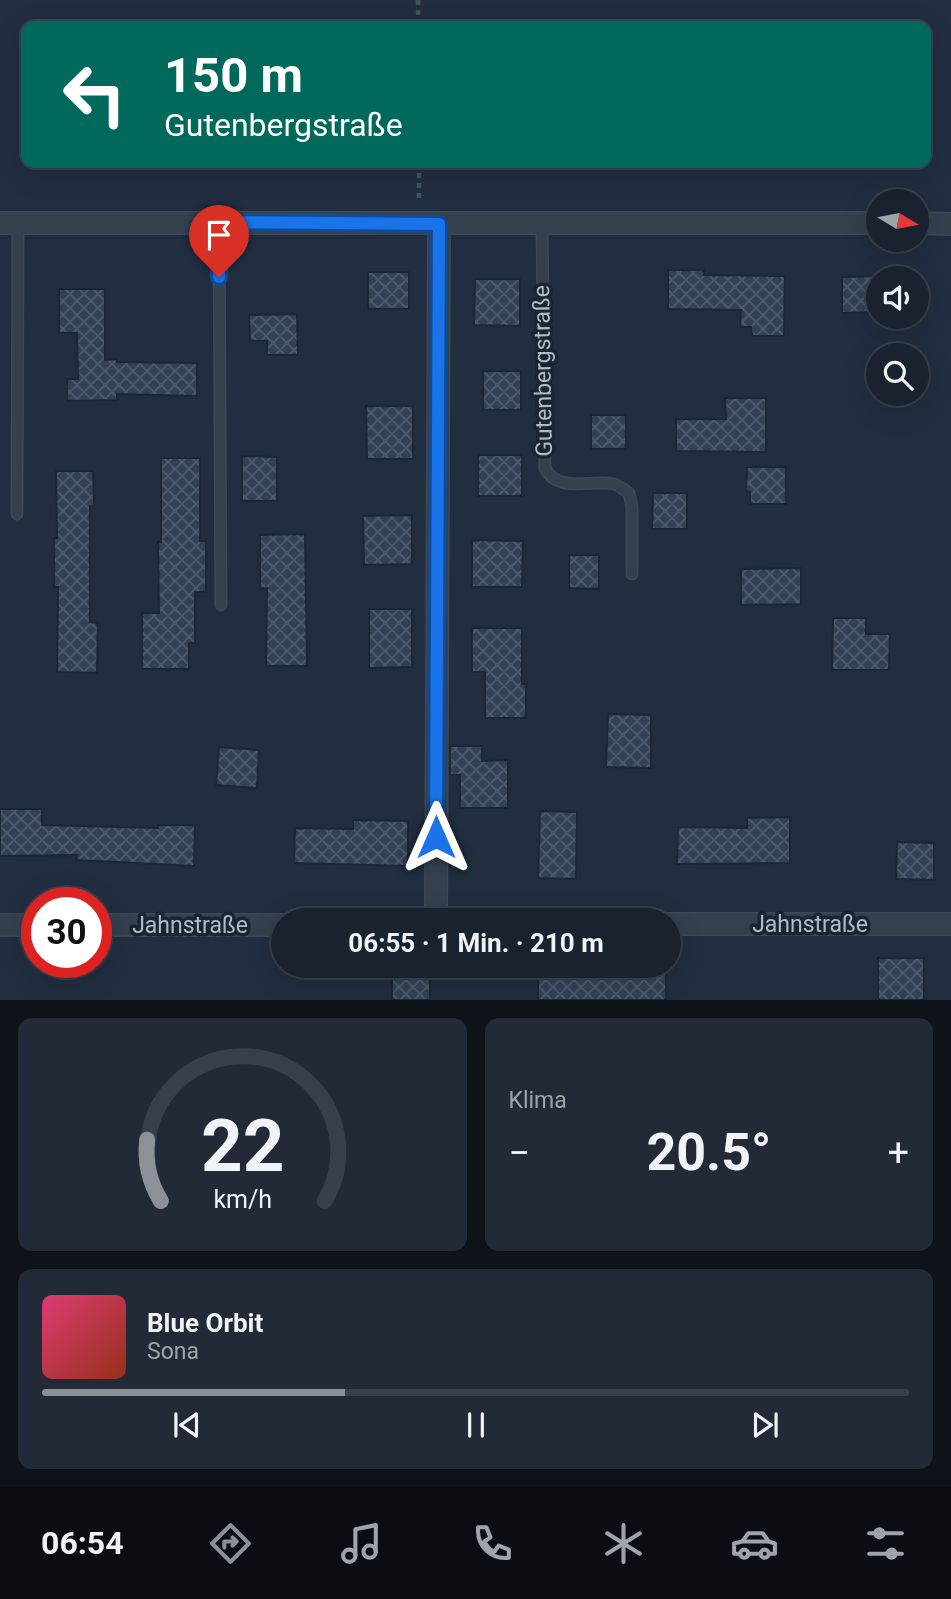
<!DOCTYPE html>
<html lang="de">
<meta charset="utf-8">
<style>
:root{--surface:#19222f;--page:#222a37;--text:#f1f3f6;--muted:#9fa4aa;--line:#373f4b;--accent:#8c9099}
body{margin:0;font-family:Roboto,sans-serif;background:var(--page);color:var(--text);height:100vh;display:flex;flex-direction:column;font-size:26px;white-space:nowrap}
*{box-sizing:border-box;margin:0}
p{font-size:23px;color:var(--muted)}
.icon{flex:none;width:38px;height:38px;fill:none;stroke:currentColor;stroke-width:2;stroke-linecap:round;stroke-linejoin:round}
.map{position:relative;height:1000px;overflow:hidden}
.side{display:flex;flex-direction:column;gap:18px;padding:18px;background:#0e131a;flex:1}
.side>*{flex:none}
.top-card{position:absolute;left:21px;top:21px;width:910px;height:147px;border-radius:14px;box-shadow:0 7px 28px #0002,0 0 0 2px var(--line);background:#00695c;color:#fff;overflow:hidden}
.needle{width:46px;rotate:100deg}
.controls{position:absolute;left:866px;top:189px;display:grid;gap:14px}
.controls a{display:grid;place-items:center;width:63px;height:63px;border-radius:50%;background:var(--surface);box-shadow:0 7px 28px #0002,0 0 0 2px var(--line);font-size:35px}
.speed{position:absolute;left:21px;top:887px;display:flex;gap:14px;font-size:35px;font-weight:700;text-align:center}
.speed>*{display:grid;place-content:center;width:91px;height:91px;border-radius:50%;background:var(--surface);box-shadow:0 7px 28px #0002,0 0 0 2px var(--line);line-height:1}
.speed .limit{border:10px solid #d22;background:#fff;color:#111}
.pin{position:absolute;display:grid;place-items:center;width:60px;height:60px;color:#fff;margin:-72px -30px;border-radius:50% 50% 50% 0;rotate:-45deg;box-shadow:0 0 7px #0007}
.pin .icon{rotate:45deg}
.me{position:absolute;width:77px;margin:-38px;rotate:0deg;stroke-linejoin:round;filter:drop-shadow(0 0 5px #0008)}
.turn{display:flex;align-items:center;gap:24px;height:147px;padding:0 28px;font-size:32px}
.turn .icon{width:91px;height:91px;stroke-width:2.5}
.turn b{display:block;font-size:49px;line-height:60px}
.big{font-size:52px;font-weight:700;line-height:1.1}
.side .tile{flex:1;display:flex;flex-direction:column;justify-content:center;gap:10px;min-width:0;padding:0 24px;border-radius:14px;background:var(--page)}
.side .dial{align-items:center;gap:0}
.dial svg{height:182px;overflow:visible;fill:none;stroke:var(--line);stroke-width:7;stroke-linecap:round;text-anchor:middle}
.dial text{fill:var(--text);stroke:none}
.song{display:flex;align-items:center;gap:21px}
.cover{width:84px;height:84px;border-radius:10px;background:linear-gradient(135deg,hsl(340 70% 55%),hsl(10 70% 35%))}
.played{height:7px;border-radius:4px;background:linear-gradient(90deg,var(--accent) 35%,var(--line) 35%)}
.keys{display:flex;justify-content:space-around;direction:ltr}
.heat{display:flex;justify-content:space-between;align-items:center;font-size:38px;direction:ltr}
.side .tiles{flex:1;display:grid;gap:18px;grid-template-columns:1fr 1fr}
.tile:last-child{grid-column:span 2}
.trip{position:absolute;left:271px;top:908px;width:410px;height:70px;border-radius:35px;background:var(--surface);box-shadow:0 7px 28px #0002,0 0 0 2px var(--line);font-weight:700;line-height:70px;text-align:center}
.dock{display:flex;height:112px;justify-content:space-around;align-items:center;background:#0a0e13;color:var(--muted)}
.dock .icon{width:49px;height:49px}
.dock .selected{color:var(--accent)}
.dock b{font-size:32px;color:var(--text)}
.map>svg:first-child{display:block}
</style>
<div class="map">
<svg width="951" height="1001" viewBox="0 0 951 1001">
<defs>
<pattern id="building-cross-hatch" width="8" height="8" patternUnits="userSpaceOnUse" patternTransform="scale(1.75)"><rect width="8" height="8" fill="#324255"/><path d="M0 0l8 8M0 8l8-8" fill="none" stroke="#4d5b6c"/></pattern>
</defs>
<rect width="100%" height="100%" fill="#212e3f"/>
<g fill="url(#building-cross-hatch)" stroke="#1c2735" stroke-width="2">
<path d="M 668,270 L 704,270 L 704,275 L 785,276 L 784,336 L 752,336 L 751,327 L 740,327 L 741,310 L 668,309 Z"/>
<rect x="368" y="272" width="41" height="37"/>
<path d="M 878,276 L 878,312 L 842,313 L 842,277 Z"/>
<path d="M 475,279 L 520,279 L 520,326 L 474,325 Z"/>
<path d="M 59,289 L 105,289 L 105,360 L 117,359 L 117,362 L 197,363 L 197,396 L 117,394 L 117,400 L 67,401 L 67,379 L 78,379 L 77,333 L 59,333 Z"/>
<path d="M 297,314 L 298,355 L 267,355 L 267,341 L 250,341 L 249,315 Z"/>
<rect x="483" y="371" width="38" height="39"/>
<path d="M 725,398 L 766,398 L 766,452 L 676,451 L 676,419 L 726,419 Z"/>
<path d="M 366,406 L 413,406 L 413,459 L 367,459 Z"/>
<rect x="591" y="415" width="35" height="34"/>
<rect x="478" y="455" width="44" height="41"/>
<path d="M 242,456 L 277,457 L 277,501 L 242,501 Z"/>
<path d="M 161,458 L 200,458 L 200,541 L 206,541 L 206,592 L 195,592 L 195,643 L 189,643 L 189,669 L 142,669 L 142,613 L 159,613 L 158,542 L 161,542 Z"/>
<path d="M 747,467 L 786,467 L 786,504 L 750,504 L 750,492 L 746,491 Z"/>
<path d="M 56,471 L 93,471 L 94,506 L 90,506 L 90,622 L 98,623 L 97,673 L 57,672 L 58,587 L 54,587 L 54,538 L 57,538 Z"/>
<path d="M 653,493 L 687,493 L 687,529 L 652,529 Z"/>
<path d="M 412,515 L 412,564 L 364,565 L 363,516 Z"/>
<path d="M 305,534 L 307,666 L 266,666 L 267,588 L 260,589 L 260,535 Z"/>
<path d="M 472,540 L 523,541 L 522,587 L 472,587 Z"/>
<path d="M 569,555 L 599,555 L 599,589 L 569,588 Z"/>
<path d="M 801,568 L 801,604 L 741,605 L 741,569 Z"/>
<path d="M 369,609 L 412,609 L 412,667 L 369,668 Z"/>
<path d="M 833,618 L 866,618 L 866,634 L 890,634 L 889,670 L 832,670 Z"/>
<path d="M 472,628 L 522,628 L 522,684 L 526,684 L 526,718 L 485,718 L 485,672 L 472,672 Z"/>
<path d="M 608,714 L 651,715 L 651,768 L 606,767 Z"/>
<path d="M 450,746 L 482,746 L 482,761 L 508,760 L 508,808 L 460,808 L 460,775 L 450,775 Z"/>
<path d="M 219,747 L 259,750 L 257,788 L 216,785 Z"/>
<path d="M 0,809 L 42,809 L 42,825 L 158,828 L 158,825 L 195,825 L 194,866 L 76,860 L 77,855 L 0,856 Z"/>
<path d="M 540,811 L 577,812 L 576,879 L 538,878 Z"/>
<path d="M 790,817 L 790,863 L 677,864 L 678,827 L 747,828 L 747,818 Z"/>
<path d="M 353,820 L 408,821 L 408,866 L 294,863 L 295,828 L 353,829 Z"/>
<path d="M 897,842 L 934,843 L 934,880 L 896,879 Z"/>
<rect x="878" y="958" width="46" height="42"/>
<path d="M 538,966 L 666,967 L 666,1000 L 538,1000 Z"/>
<rect x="392" y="978" width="38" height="22"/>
</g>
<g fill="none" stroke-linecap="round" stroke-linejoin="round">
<defs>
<g id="service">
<path d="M 219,222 L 221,605"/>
<path d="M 542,224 L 545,468 C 557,494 592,479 614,484 C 619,485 624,490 629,493 L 632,507 L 632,574"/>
<path d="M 17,514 L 18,223"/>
</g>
<g id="minor">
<path d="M 0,223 L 878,223"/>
<path d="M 917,223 L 951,224"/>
<path d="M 436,920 L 439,224"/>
<path d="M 668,924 L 951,924"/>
<path d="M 0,925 L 37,925"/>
<path d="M 96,925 L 284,925"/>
</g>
</defs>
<use href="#service" stroke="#3e4957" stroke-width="13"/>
<use href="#minor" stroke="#3e4957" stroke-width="24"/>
<g stroke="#3c5658" stroke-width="4.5" stroke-dasharray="5 5" stroke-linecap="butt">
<path d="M 418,0 L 418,26"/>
<path d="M 419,163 L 419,202"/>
</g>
<use href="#service" stroke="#35404f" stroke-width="10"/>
<use href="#minor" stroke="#35404f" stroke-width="21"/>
</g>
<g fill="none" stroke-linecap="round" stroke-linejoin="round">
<defs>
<path id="route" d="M 219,277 L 219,222 L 439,224 L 436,837"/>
</defs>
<use href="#route" stroke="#114b97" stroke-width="18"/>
<use href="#route" stroke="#1a73e8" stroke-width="12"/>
</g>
<g text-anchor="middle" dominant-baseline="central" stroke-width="7" stroke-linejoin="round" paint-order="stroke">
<g font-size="23" fill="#b0bbca" stroke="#1a2533">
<text transform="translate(543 371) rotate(-91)">Gutenbergstraße</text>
<text x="810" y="924">Jahnstraße</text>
<text x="190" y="925">Jahnstraße</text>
</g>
</g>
</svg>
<div class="controls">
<a><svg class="needle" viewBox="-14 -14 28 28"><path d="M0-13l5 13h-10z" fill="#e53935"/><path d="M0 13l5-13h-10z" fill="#9fa4aa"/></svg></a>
<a><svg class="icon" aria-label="sound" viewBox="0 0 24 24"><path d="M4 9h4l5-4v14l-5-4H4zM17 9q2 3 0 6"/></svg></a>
<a><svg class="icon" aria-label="search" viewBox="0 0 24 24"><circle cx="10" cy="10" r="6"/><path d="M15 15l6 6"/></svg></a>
</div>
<div class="speed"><div class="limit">30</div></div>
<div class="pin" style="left:219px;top:277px;background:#d93025"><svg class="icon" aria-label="arrive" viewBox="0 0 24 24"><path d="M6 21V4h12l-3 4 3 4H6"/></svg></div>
<svg class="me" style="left:436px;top:837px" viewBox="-20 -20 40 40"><path d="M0-17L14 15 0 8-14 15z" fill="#1a73e8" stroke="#fff" stroke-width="4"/></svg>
<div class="trip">06:55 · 1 Min. · 210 m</div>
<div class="top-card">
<div class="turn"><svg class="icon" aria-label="left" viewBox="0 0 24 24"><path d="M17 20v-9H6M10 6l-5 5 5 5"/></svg><div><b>150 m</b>Gutenbergstraße</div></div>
</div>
</div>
<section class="side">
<div class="tiles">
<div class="tile dial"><svg viewBox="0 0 100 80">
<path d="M14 69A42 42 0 1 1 86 69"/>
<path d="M14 69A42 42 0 0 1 8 42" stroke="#8c9099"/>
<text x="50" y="56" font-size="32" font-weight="700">22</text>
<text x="50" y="72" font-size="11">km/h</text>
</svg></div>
<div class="tile"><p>Klima</p>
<div class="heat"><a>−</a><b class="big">20.5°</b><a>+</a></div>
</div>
<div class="tile">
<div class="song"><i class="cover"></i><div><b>Blue Orbit</b><p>Sona</p></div></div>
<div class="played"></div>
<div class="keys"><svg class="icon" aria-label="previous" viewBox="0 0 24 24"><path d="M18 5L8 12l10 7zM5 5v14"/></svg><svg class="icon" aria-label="pause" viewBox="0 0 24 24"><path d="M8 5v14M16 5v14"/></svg><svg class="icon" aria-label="next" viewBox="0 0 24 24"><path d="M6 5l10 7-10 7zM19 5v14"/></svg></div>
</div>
</div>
</section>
<nav class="dock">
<b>06:54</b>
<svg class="icon selected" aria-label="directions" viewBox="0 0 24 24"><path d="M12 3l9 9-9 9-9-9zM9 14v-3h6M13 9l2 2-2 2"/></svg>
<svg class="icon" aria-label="music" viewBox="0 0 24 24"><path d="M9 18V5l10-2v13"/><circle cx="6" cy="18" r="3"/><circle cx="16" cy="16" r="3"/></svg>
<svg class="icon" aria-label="phone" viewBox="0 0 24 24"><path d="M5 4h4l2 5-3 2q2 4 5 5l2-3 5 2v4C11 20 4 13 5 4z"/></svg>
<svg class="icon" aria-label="climate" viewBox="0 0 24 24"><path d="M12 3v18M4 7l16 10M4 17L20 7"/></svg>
<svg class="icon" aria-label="car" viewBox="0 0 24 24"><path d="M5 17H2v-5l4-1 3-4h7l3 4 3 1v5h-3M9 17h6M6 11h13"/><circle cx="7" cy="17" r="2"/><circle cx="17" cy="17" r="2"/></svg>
<svg class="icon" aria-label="filters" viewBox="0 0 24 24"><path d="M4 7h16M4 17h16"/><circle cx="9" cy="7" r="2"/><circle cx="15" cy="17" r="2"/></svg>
</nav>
